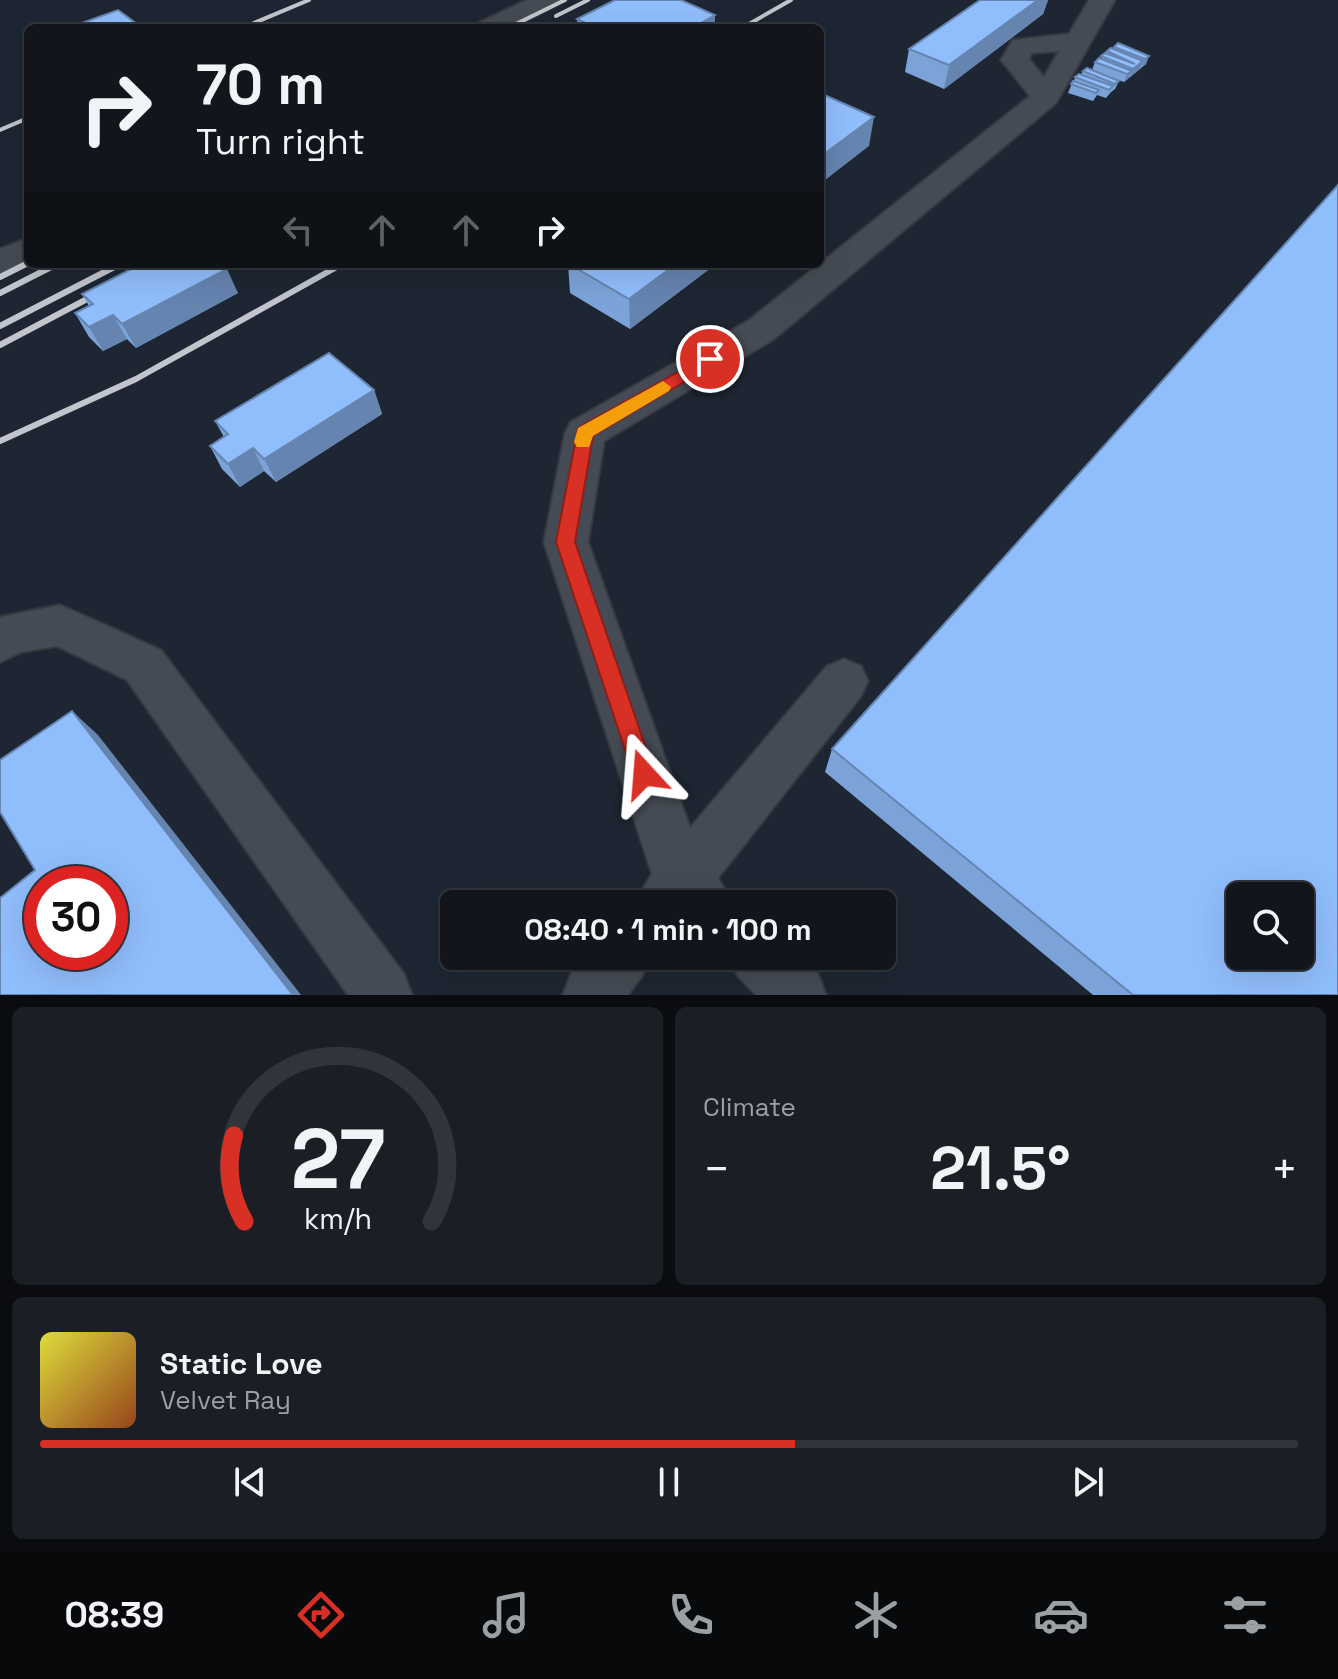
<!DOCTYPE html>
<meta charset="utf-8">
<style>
:root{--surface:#12161c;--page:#1b1f25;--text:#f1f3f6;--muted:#9c9fa3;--line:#31353b;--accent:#d93025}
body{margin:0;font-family:"Space Grotesk",sans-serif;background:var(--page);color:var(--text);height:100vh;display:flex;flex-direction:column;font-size:30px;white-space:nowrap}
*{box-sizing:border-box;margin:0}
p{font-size:26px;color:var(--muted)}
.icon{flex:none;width:44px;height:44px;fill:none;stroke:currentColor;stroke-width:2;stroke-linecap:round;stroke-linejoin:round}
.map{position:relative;height:995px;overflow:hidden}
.side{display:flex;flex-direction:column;gap:12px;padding:12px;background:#0a0c0f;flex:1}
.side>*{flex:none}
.banner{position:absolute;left:24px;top:24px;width:800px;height:244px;border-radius:12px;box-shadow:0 8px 32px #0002,0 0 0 2px var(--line);background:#12161c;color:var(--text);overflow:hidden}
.buttons{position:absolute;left:1226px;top:882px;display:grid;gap:16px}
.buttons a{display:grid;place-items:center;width:88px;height:88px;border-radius:12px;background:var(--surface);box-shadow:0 8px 32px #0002,0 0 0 2px var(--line);font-size:40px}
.speed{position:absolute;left:24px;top:866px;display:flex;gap:16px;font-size:40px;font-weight:700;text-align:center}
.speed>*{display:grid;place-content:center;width:104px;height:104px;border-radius:50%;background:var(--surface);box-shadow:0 8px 32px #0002,0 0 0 2px var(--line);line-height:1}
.speed .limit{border:12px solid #d22;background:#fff;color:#111}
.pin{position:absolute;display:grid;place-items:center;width:68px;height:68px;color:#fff;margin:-34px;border:4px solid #fff;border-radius:50%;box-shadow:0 2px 8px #0007}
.me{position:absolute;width:88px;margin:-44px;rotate:341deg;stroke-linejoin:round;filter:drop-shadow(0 0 6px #0008)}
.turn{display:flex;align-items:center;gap:28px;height:168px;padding:0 40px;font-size:36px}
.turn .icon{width:104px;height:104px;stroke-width:2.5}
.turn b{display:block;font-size:56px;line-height:68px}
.lanes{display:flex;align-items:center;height:76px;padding:0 40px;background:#0003;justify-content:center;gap:40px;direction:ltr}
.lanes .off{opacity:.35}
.big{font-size:60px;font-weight:700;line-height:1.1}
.side .tile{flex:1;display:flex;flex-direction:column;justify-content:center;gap:12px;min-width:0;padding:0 28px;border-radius:12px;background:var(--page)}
.side .dial{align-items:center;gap:0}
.dial svg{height:208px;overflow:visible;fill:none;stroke:var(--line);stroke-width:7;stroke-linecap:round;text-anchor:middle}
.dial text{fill:var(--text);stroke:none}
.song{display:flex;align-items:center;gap:24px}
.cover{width:96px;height:96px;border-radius:12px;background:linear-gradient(135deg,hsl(60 70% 55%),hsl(20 70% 35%))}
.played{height:8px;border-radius:4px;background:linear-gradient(90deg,var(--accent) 60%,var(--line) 60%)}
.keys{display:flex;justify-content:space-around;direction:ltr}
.heat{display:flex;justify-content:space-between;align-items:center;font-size:44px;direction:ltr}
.side .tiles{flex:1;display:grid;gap:12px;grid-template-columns:1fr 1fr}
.tile:last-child{grid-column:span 2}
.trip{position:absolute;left:440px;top:890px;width:456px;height:80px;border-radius:12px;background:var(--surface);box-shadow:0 8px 32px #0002,0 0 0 2px var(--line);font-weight:700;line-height:80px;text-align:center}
.tabs{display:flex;height:128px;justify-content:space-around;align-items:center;background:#07090b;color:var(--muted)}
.tabs .icon{width:56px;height:56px}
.tabs .on{color:var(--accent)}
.tabs b{font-size:36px;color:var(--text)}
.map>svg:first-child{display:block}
</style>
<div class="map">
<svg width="1338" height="995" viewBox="0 0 1338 995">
<rect width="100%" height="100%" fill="#181d25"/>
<path fill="#1d2632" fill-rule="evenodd" d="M 0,0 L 1338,0 L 1338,995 L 0,995 ZM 28,28 L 820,28 L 820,264 L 28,264 ZM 42,884 L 110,884 L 110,952 L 42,952 ZM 1240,896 L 1300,896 L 1300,956 L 1240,956 ZM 454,904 L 882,904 L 882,956 L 454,956 Z"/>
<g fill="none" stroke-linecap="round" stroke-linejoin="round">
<defs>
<g id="minor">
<path d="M 527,0 L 560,0 L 556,5 L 510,28 L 476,28 L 480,22 Z"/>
<path d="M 1089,0 L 1115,0 L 1056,103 L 774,339 L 604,441 L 588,542 L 690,828 L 827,666 L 844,659 L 861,666 L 868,681 L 861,696 L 718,878 L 733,904 L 634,904 L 652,874 L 544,542 L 565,433 L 571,422 L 748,321 L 1030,96 L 1001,60 L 1013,40 L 1069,34 ZM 1059,51 L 1044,77 L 1029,59 L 1032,53 Z"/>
<path d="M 28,238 L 28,263 L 0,274 L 0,249 Z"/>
<path d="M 60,605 L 161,650 L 404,974 L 412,995 L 348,995 L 127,680 L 57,646 L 21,652 L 0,662 L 0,617 Z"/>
<path d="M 586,956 L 651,956 L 642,976 L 628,995 L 563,995 L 571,974 Z"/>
<path d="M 729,956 L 799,956 L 818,974 L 826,995 L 756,995 L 738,976 Z"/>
</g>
</defs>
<use href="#minor" stroke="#36393f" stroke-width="4"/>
<use href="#minor" fill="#454b54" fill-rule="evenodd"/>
<g stroke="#c2c5cb" stroke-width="4">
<path d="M 556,16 L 588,0"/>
<path d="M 242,28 L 309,0"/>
<path d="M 508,28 L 565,0"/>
<path d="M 576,28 L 630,0"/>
<path d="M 742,28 L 791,0"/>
<path d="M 0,130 L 28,118"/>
</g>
<g stroke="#c2c5cb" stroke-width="6">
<path d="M 0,277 L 28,263"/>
<path d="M 0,293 L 57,264"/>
<path d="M 0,326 L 120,264"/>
<path d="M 0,345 L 106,289"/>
<path d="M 0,441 L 136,379 L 342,264"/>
</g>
</g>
<g fill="#7ca3d8">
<path d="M 980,0 L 1048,0 L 1043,14 L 944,89 L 905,72 L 909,49 Z"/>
<path d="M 715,15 L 715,28 L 578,28 L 577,19 Z"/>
<path d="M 1114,47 L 1149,56 L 1146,64 L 1124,82 L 1092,70 L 1095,62 L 1100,59 L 1107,51 L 1113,49 Z"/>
<path d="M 1083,71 L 1119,81 L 1115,89 L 1111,92 L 1106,98 L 1097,95 L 1093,101 L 1068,93 L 1073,81 L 1074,81 L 1075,77 L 1081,75 Z"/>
<path d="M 568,264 L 716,264 L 630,329 L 570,293 Z"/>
<path d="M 238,293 L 136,348 L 127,339 L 103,351 L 89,337 L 75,313 L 89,306 L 82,294 Z"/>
<path d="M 374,390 L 382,414 L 276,482 L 264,471 L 240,487 L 222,469 L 210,446 L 224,437 L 215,421 Z"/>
<path d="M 832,749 L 1338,995 L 1093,995 L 825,772 Z"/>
</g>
<g fill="#6584b0">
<path d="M 1038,0 L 1048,0 L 1043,14 L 944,89 L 949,65 Z"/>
<path d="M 715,15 L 715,28 L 692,28 Z"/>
<path d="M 137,24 L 139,28 L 126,28 Z"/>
<path d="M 1149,56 L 1146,64 L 1142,67 L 1145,59 Z"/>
<path d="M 1143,61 L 1140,69 L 1130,77 L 1133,69 Z"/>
<path d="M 1132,71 L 1128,79 L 1124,82 L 1127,74 Z"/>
<path d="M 874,117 L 869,146 L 820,184 L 820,157 Z"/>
<path d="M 676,264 L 716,264 L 630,329 L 629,299 Z"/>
<path d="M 227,269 L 238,293 L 136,348 L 122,324 Z"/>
<path d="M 113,315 L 127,339 L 103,351 L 89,327 Z"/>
<path d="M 374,390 L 382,414 L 276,482 L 264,459 Z"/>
<path d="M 253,448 L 264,471 L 240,487 L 228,464 Z"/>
<path d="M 72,711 L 98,735 L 301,995 L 293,995 Z"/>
</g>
<g fill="#90bdfb" stroke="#6584b0" stroke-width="2" fill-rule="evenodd">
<path d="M 615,0 L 681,0 L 715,15 L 692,28 L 596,28 L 577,19 Z"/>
<path d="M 980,0 L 1038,0 L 949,65 L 909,49 Z"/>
<path d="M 118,10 L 137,24 L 126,28 L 80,28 L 76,25 Z"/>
<path d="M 1118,43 L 1149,56 L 1145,59 L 1114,47 Z"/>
<path d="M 1111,48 L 1143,61 L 1133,69 L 1101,56 L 1105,53 L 1135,64 L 1107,51 Z"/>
<path d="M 1099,58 L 1132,71 L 1127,74 L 1095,62 Z"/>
<path d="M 1087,68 L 1119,81 L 1115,84 L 1083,71 Z"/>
<path d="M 1079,74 L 1113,86 L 1109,90 L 1075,77 Z"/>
<path d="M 1073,81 L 1099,90 L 1096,93 L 1071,84 Z"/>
<path d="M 820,93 L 874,117 L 820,157 Z"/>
<path d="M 1338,185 L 1338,995 L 1133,995 L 832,749 ZM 1240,896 L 1300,896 L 1300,956 L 1240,956 Z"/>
<path d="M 141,264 L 221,264 L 227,269 L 122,324 L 113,315 L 89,327 L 75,313 L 93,304 L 82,294 Z"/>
<path d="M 569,264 L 676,264 L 629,299 Z"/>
<path d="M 329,353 L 374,390 L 264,459 L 253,448 L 228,464 L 210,446 L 228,434 L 215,421 Z"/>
<path d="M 72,711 L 293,995 L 0,995 L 0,898 L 35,870 L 0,812 L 0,760 ZM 42,884 L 110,884 L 110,952 L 42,952 Z"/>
</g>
<path fill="#d93025" stroke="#8d1f18" stroke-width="2" d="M 710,354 L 716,355 L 716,363 L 593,436 L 575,542 L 655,774 L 652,782 L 644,785 L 636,782 L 633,774 L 556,542 L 578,428 Z"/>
<path fill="#f59e0b" d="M 663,381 L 671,387 L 669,391 L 593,436 L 589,447 L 577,447 L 574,442 L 578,428 Z"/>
</svg>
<div class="buttons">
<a><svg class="icon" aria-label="search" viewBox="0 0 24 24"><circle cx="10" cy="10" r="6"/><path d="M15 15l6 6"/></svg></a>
</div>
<div class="speed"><div class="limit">30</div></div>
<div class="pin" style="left:710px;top:359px;background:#d93025"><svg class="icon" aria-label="arrive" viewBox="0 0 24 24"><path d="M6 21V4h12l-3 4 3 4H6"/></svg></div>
<svg class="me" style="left:644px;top:774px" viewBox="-20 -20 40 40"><path d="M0-17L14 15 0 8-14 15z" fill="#d93025" stroke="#fff" stroke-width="4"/></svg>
<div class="trip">08:40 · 1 min · 100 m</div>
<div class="banner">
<div class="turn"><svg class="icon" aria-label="right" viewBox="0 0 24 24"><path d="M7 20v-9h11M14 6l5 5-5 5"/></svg><div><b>70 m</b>Turn right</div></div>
<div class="lanes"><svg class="icon off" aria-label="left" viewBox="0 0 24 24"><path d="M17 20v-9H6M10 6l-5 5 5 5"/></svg><svg class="icon off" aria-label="ahead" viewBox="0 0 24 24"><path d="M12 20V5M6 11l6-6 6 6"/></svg><svg class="icon off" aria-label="ahead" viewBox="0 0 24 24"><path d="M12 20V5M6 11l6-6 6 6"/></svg><svg class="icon" aria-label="right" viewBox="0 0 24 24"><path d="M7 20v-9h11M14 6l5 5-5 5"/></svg></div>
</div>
</div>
<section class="side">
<div class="tiles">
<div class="tile dial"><svg viewBox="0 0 100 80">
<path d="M14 69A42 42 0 1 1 86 69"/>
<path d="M14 69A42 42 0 0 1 10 36" stroke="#d93025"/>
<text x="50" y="56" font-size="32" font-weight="700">27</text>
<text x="50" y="72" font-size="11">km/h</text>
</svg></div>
<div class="tile"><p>Climate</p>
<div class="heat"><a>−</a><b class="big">21.5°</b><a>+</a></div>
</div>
<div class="tile">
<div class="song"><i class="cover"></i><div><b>Static Love</b><p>Velvet Ray</p></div></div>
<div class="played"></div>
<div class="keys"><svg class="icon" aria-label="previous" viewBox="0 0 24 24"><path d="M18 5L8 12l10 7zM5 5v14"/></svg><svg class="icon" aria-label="pause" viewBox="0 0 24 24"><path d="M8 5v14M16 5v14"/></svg><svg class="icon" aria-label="next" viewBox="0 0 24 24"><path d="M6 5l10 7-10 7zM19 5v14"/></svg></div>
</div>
</div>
</section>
<nav class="tabs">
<b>08:39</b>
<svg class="icon on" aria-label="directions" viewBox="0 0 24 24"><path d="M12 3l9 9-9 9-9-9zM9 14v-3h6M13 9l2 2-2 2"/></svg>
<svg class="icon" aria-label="music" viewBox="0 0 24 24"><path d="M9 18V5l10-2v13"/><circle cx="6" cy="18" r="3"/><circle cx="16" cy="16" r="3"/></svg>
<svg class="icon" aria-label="phone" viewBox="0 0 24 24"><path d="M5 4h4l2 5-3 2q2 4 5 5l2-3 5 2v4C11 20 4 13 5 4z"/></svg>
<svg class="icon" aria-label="climate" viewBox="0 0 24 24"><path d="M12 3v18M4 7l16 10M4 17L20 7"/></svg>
<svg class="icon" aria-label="car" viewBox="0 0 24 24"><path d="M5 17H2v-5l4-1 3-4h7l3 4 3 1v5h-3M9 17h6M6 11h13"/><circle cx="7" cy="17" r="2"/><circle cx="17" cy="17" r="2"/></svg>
<svg class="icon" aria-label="filters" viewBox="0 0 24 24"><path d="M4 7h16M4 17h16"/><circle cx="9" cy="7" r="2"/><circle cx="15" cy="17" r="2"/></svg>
</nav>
